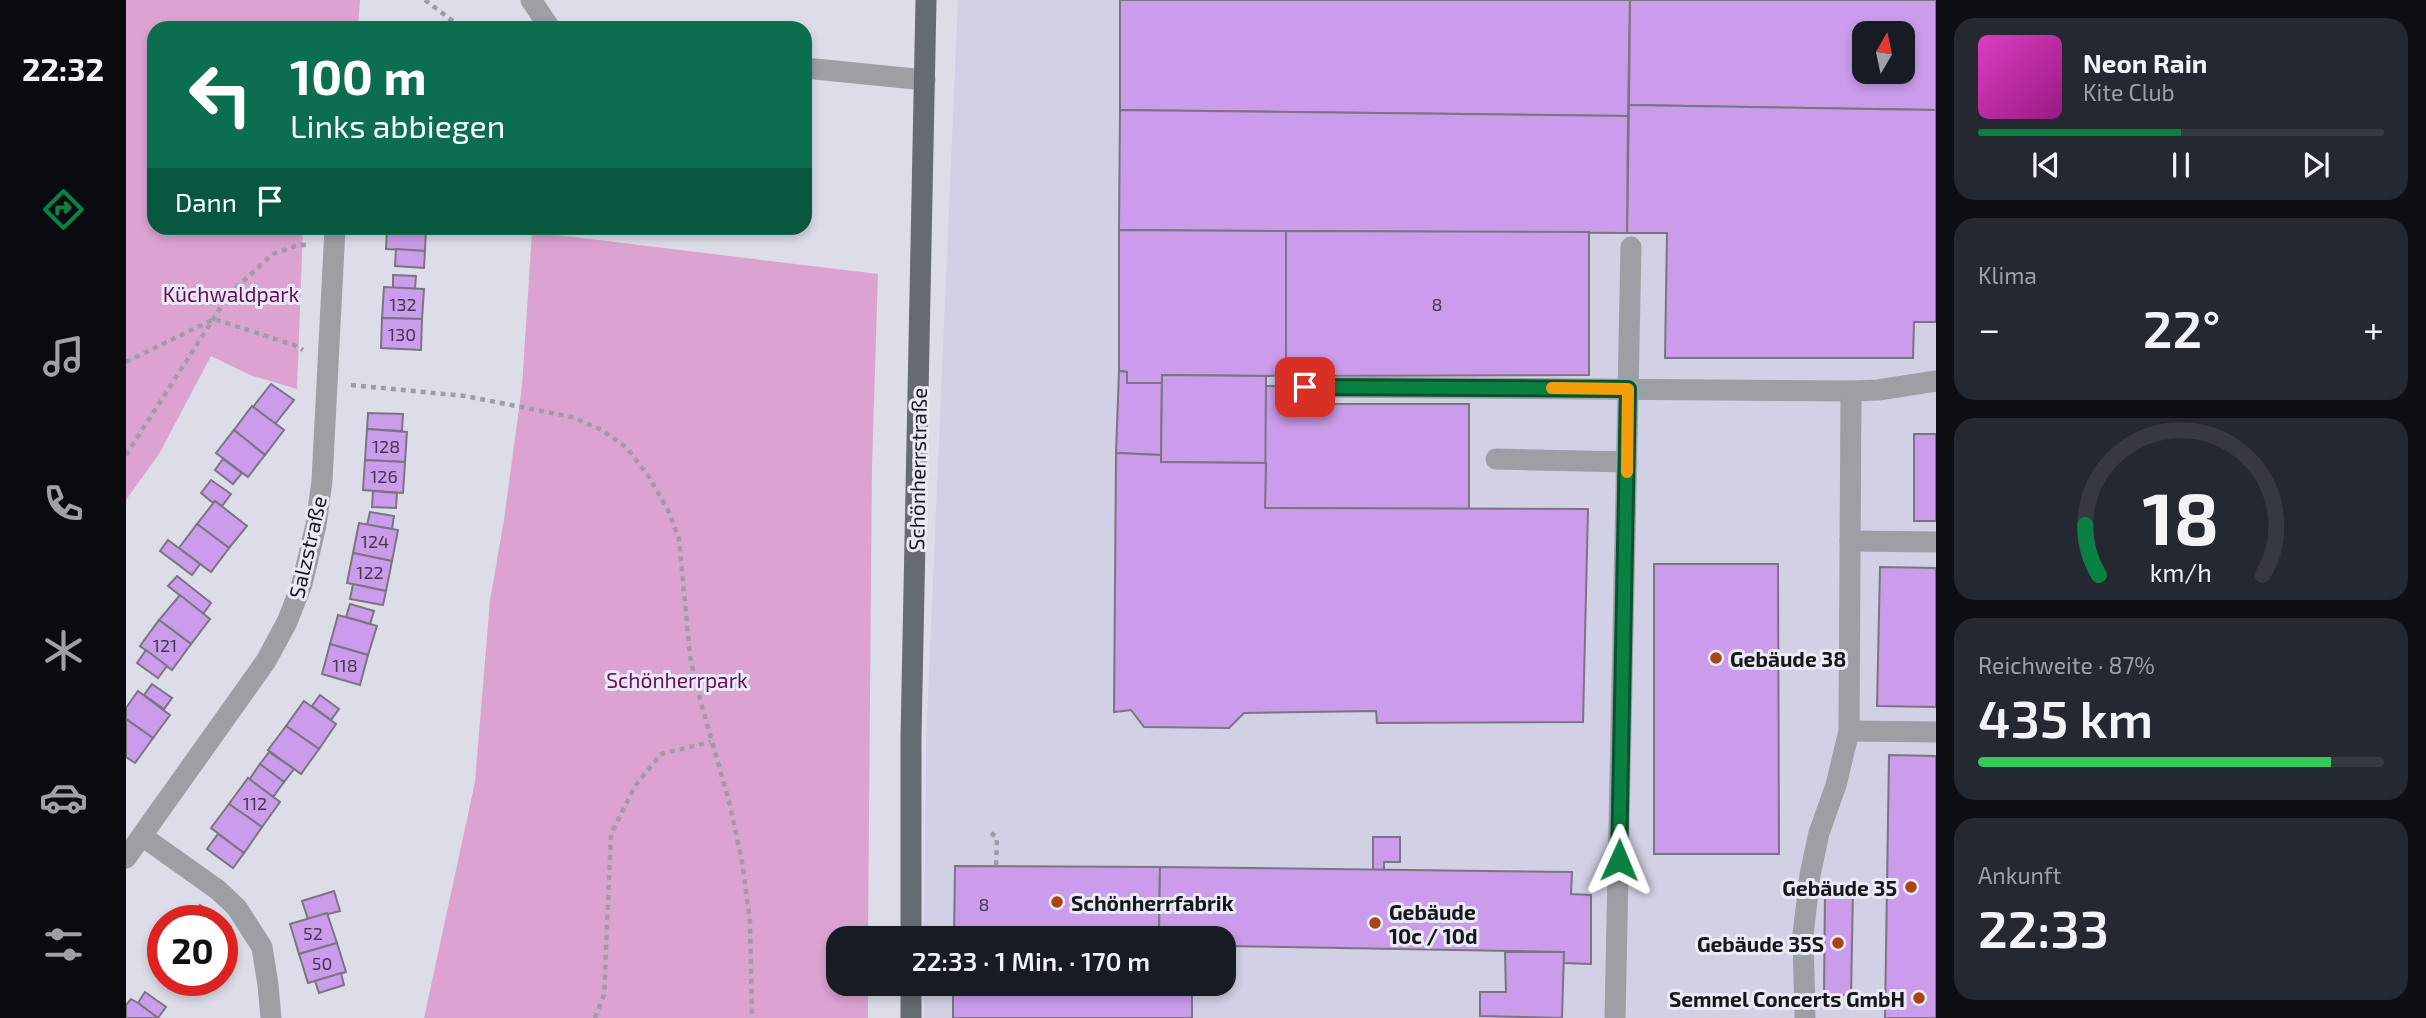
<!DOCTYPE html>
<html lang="de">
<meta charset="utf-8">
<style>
:root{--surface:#171b24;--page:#242831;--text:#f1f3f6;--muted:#9ea1a6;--line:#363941;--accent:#0b8043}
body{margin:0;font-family:"Exo 2",sans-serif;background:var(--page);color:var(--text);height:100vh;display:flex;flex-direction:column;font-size:26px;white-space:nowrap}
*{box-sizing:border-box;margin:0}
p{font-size:23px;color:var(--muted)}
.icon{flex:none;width:38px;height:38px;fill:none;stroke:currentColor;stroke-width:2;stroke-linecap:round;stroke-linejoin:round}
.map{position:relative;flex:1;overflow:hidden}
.details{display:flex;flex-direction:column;gap:18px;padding:18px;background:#0d0f14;width:490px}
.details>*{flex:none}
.hud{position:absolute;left:21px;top:21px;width:665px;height:214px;border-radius:21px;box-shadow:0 4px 10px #0003;background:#0b6e4f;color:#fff;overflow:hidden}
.needle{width:46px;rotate:9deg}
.fabs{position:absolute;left:1726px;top:21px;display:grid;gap:14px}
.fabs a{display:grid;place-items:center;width:63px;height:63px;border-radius:14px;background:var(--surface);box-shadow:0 4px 10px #0003;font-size:35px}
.speed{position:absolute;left:21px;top:905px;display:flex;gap:14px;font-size:35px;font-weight:700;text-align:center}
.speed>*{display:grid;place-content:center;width:91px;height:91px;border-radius:50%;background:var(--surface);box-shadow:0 4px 10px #0003;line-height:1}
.speed .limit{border:10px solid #d22;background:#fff;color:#111}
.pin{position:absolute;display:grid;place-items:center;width:60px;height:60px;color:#fff;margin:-30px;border-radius:14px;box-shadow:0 4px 10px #0006}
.me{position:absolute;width:77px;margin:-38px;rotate:1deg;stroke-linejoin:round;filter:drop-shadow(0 0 5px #0008)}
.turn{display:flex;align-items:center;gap:24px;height:147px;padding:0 28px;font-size:32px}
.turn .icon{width:91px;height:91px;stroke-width:2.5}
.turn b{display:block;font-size:49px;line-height:60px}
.then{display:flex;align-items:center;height:66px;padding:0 28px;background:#0003;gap:14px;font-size:26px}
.big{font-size:52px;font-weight:600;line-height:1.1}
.details .card{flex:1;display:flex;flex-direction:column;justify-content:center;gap:10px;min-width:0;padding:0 24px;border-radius:21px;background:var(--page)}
.details .dial{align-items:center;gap:0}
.dial svg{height:182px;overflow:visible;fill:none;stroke:var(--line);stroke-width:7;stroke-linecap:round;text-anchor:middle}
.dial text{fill:var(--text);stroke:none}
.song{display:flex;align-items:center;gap:21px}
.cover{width:84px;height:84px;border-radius:10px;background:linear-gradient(135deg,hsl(310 70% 55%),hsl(310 70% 35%))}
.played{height:7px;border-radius:4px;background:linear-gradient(90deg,var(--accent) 50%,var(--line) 50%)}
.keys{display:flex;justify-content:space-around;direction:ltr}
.heat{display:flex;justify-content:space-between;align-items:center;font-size:38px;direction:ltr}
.charge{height:10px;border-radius:5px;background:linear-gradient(90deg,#34c759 87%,var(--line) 0)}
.trip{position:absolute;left:700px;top:926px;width:410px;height:70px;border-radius:21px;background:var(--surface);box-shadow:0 4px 10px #0003;font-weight:600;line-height:70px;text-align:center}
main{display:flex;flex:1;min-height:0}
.tabs{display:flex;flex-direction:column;width:126px;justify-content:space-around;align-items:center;background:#090b0e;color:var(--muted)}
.tabs .icon{width:49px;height:49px}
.tabs .active{color:var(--accent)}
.tabs b{font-size:32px;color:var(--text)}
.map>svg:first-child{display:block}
</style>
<main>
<nav class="tabs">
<b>22:32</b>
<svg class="icon active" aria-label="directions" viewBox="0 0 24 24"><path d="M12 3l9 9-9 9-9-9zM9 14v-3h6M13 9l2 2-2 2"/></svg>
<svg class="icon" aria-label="music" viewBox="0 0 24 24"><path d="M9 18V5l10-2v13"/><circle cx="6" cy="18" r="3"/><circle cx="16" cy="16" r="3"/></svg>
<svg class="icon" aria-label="phone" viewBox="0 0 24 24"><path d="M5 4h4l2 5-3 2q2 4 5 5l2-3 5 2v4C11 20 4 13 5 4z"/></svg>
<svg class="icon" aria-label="climate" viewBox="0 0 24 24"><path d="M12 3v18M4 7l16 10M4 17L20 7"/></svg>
<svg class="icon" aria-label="car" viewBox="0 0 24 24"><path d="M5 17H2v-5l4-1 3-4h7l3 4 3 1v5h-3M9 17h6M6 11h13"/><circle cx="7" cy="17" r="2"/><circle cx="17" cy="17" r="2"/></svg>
<svg class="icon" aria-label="filters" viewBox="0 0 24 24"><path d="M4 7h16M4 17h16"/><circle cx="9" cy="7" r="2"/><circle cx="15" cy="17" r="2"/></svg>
</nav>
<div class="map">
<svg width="1810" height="1018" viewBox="0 0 1810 1018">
<rect width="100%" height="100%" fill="#dddde9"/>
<path fill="#d1d0e4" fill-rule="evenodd" d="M 832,0 L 1810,0 L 1810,1018 L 798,1018 L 798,984 L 1097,984 L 1097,938 L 798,938 L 800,742 ZM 1738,33 L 1776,33 L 1776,72 L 1738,72 Z"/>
<g fill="#dca3d1">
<path d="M 0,0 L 234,0 L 232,28 L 28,28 L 28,228 L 177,228 L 171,389 L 124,375 L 85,356 L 33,454 L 0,500 Z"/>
<path d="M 406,232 L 752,274 L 746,465 L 742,938 L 712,938 L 712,984 L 742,984 L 742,1018 L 298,1018 L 349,782 L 364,600 L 378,520 L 396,386 Z"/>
</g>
<g fill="#ca9ceb" stroke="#7b757f" stroke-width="2" fill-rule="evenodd">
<path d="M 994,0 L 1504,0 L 1502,116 L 994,110 Z"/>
<path d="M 1504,0 L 1810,0 L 1810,110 L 1503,105 ZM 1738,33 L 1776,33 L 1776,72 L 1738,72 Z"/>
<path d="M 1503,105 L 1810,110 L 1810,322 L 1788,322 L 1787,358 L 1539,358 L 1541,233 L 1501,233 Z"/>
<path d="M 994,110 L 1502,116 L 1501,233 L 993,230 Z"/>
<path d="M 261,228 L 300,228 L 299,251 L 260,249 Z"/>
<path d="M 993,230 L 1160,231 L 1160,376 L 1036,375 L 1036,383 L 1001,383 L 1001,372 L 993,371 Z"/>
<path d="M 1160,231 L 1463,232 L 1463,375 L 1160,376 Z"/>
<path d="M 270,249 L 299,251 L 298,268 L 269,266 Z"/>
<path d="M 267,275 L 290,276 L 289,289 L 267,288 Z"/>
<path d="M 258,287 L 298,289 L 296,319 L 256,318 Z"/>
<path d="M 256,318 L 296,319 L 295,350 L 255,348 Z"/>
<path d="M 993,371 L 1001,372 L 1001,383 L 1036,383 L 1035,455 L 990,453 Z"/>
<path d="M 1036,375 L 1140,376 L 1140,463 L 1035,462 Z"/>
<path d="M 145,384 L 168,400 L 149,424 L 127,407 Z"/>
<path d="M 1140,386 L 1159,386 L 1159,404 L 1343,404 L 1343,509 L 1139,508 Z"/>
<path d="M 126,406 L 158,430 L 139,455 L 108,430 Z"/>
<path d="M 242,413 L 277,414 L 276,431 L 241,429 Z"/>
<path d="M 241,429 L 281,432 L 279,462 L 239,460 Z"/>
<path d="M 108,430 L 139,455 L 122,477 L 90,453 Z"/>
<rect x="1788" y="434" width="22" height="87"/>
<path d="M 990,453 L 1035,455 L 1035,462 L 1140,463 L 1139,508 L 1462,509 L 1457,722 L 1251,723 L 1250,711 L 1118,713 L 1103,728 L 1018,727 L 1005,710 L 988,712 Z"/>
<path d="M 97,459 L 116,473 L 107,484 L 89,470 Z"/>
<path d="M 239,460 L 279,462 L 277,493 L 237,490 Z"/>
<path d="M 85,480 L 105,494 L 96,506 L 89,501 L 87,503 L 75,493 Z"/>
<path d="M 247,491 L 271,493 L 270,508 L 246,507 Z"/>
<path d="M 89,501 L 121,526 L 103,548 L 71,524 Z"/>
<path d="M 244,512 L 268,516 L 266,529 L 241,525 Z"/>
<path d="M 233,523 L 272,530 L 266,561 L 227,553 Z"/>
<path d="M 71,524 L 103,548 L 85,572 L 53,548 Z"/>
<path d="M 42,540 L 74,564 L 66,575 L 34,551 Z"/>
<path d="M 227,553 L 266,561 L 260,591 L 221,583 Z"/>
<path d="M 1528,564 L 1652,564 L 1653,854 L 1528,854 Z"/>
<path d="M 1754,567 L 1810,568 L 1810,707 L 1751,706 Z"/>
<path d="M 51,576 L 85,603 L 77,614 L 42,586 Z"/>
<path d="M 227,584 L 260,591 L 257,605 L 224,599 Z"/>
<path d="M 54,595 L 84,619 L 65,644 L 33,620 Z"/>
<path d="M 224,604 L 248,611 L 244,624 L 220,617 Z"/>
<path d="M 212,615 L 251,626 L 242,655 L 204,644 Z"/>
<path d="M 33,620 L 65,644 L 46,670 L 14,646 Z"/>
<path d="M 204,644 L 242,655 L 234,685 L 196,674 Z"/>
<path d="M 20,650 L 41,666 L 32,678 L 11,663 Z"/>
<path d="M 26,684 L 46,698 L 38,709 L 18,695 Z"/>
<path d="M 12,691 L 44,715 L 27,738 L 0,719 L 0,708 Z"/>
<path d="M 194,695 L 213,709 L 205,720 L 186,706 Z"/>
<path d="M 178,701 L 210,724 L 193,749 L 160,726 Z"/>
<path d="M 0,719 L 27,738 L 9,763 L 0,757 Z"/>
<path d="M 160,726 L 193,749 L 175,774 L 142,750 Z"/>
<path d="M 143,752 L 168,769 L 158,782 L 134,764 Z"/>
<path d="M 1763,755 L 1810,756 L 1810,1018 L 1759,1018 Z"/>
<path d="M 134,764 L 158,782 L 147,797 L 123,780 Z"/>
<path d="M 122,778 L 154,802 L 136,827 L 103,804 Z"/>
<path d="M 103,804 L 136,827 L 118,853 L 85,828 Z"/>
<path d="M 92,834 L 118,853 L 107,868 L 81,849 Z"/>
<path d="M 1247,837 L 1274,837 L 1274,862 L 1258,862 L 1258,870 L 1247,870 Z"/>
<path d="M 829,866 L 1034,867 L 1033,938 L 828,938 Z"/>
<path d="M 1034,867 L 1446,872 L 1445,894 L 1465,895 L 1465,964 L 1437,963 L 1438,952 L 1097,946 L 1097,938 L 1033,938 Z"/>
<path d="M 1699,889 L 1727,891 L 1725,995 L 1698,995 Z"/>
<path d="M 208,891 L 214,911 L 182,919 L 176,901 Z"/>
<path d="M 74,905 L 96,920 L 65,920 Z"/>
<path d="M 201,913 L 211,943 L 173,954 L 164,924 Z"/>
<path d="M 96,921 L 105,927 L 96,940 Z"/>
<path d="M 211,943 L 220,972 L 182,983 L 173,954 Z"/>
<path d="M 1379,952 L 1438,952 L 1436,1018 L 1354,1016 L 1354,992 L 1380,992 Z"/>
<path d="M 37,954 L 37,975 L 27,968 Z"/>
<path d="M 215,973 L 218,985 L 193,993 L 189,981 Z"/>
<path d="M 43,980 L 67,980 L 58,991 Z"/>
<rect x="827" y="984" width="239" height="34"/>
<path d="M 19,992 L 40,1007 L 32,1018 L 12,1003 Z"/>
<path d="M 5,999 L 12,1003 L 32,1018 L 0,1018 L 0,1005 Z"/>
</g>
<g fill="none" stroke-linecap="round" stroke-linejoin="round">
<g stroke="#9d9da6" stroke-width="4.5" stroke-dasharray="5 5" stroke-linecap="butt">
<path d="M 299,0 L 336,28"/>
<path d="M 0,362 L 88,319 L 168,345 L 177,350"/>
<path d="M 225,385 L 339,396 L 446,417 L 476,430 L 501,448 L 523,477 L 542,510 L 553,539 L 564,656 L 570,685 L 604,805 L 616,862 L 624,921 L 626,1018"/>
<path d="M 0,455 L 104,293 L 147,254 L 172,245 L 183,245"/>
<path d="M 865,833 L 871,838 L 870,867"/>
<path d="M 469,1018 L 478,995 L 485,834 L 509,786 L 535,754 L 585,742"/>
</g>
<g stroke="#9c9fa4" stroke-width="21">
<path d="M 405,0 L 424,28"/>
<path d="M 679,68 L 799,80"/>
<path d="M 1179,387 L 1725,391 L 1752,390 L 1810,381"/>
<path d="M 1370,459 L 1501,462"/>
<path d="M 1724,541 L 1810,542"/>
<path d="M 1723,731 L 1810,732"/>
<path d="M 16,836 L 92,890 L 111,908 L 136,947 L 142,985 L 145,1018"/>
<path d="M 0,858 L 140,661 L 161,622 L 176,584 L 190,525 L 196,481 L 209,228"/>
<path d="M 1489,1018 L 1505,247"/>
<path d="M 1679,1018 L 1677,935 L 1684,875 L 1693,833 L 1710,785 L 1723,731 L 1725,391"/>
</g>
<g stroke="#666a73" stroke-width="21">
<path d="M 785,938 L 785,737 L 800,0"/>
<path d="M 785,984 L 785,1018"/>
</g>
</g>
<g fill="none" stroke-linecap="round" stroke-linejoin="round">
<defs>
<path id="route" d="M 1179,387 L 1502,389 L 1493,860"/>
</defs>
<use href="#route" stroke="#07532c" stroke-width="18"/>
<use href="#route" stroke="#0b8043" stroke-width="12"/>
<path stroke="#f59e0b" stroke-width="12" d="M 1426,388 L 1502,389 L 1501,472"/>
</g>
<g fill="#a94513" stroke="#eaeaf7" stroke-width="2.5">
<circle cx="1590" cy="658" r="7"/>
<circle cx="1785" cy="887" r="7"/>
<circle cx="931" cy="902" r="7"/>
<circle cx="1249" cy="923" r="7"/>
<circle cx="1712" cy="943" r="7"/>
<circle cx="1793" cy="998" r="7"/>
</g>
<g text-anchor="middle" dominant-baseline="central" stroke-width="6" stroke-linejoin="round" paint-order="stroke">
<g font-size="18" fill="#44384f">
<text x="277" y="304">132</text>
<text x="1311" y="304">8</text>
<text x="276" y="334">130</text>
<text x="260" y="446">128</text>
<text x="258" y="476">126</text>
<text x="249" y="541">124</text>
<text x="244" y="572">122</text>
<text x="39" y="645">121</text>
<text x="219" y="665">118</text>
<text x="129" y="803">112</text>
<text x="858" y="904">8</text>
<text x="187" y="933">52</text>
<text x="196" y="963">50</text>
</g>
<g font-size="21" fill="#670d5e" stroke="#eaeaf7">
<text x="105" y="293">Küchwaldpark</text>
<text x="551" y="679">Schönherrpark</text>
</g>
<g font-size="21" fill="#17171b" stroke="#eaeaf7">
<text transform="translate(791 469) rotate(-89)">Schönherrstraße</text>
<text transform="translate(181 547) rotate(-77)">Salzstraße</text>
</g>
<g font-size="21" font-weight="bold" fill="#17171b" stroke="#eaeaf7" text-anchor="start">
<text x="1604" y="658">Gebäude 38</text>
<text x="1771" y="887" text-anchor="end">Gebäude 35</text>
<text x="945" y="902">Schönherrfabrik</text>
<text x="1263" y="911">Gebäude<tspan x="1263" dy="24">10c / 10d</tspan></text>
<text x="1698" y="943" text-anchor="end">Gebäude 35S</text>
<text x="1779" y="998" text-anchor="end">Semmel Concerts GmbH</text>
</g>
</g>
</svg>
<div class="fabs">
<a><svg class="needle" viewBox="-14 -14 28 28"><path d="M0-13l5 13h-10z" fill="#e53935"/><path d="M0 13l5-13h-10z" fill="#9ea1a6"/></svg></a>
</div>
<div class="speed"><div class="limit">20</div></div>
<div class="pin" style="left:1179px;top:387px;background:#d93025"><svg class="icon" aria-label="arrive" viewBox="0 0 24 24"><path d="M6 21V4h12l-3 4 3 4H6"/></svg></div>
<svg class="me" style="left:1493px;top:860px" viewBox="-20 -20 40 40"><path d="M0-17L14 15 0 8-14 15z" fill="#0b8043" stroke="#fff" stroke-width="4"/></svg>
<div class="trip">22:33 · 1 Min. · 170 m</div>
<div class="hud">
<div class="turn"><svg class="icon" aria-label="left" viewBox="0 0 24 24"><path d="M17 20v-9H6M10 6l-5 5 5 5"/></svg><div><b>100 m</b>Links abbiegen</div></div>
<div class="then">Dann<svg class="icon" aria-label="arrive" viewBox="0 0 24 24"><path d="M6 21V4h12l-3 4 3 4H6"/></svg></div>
</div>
</div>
<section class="details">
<div class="card">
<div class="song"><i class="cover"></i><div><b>Neon Rain</b><p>Kite Club</p></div></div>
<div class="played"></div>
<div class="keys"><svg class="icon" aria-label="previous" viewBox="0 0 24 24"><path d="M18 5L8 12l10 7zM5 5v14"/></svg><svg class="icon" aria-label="pause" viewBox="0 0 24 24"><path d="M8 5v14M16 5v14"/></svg><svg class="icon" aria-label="next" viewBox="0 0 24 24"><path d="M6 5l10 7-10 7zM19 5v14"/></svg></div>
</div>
<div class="card"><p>Klima</p>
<div class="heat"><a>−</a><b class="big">22°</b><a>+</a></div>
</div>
<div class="card dial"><svg viewBox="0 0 100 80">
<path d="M14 69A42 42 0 1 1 86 69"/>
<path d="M14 69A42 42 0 0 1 8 47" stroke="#0b8043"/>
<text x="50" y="56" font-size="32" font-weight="700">18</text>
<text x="50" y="72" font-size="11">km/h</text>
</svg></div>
<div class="card"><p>Reichweite · 87%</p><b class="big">435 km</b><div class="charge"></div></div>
<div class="card"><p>Ankunft</p><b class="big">22:33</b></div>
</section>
</main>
